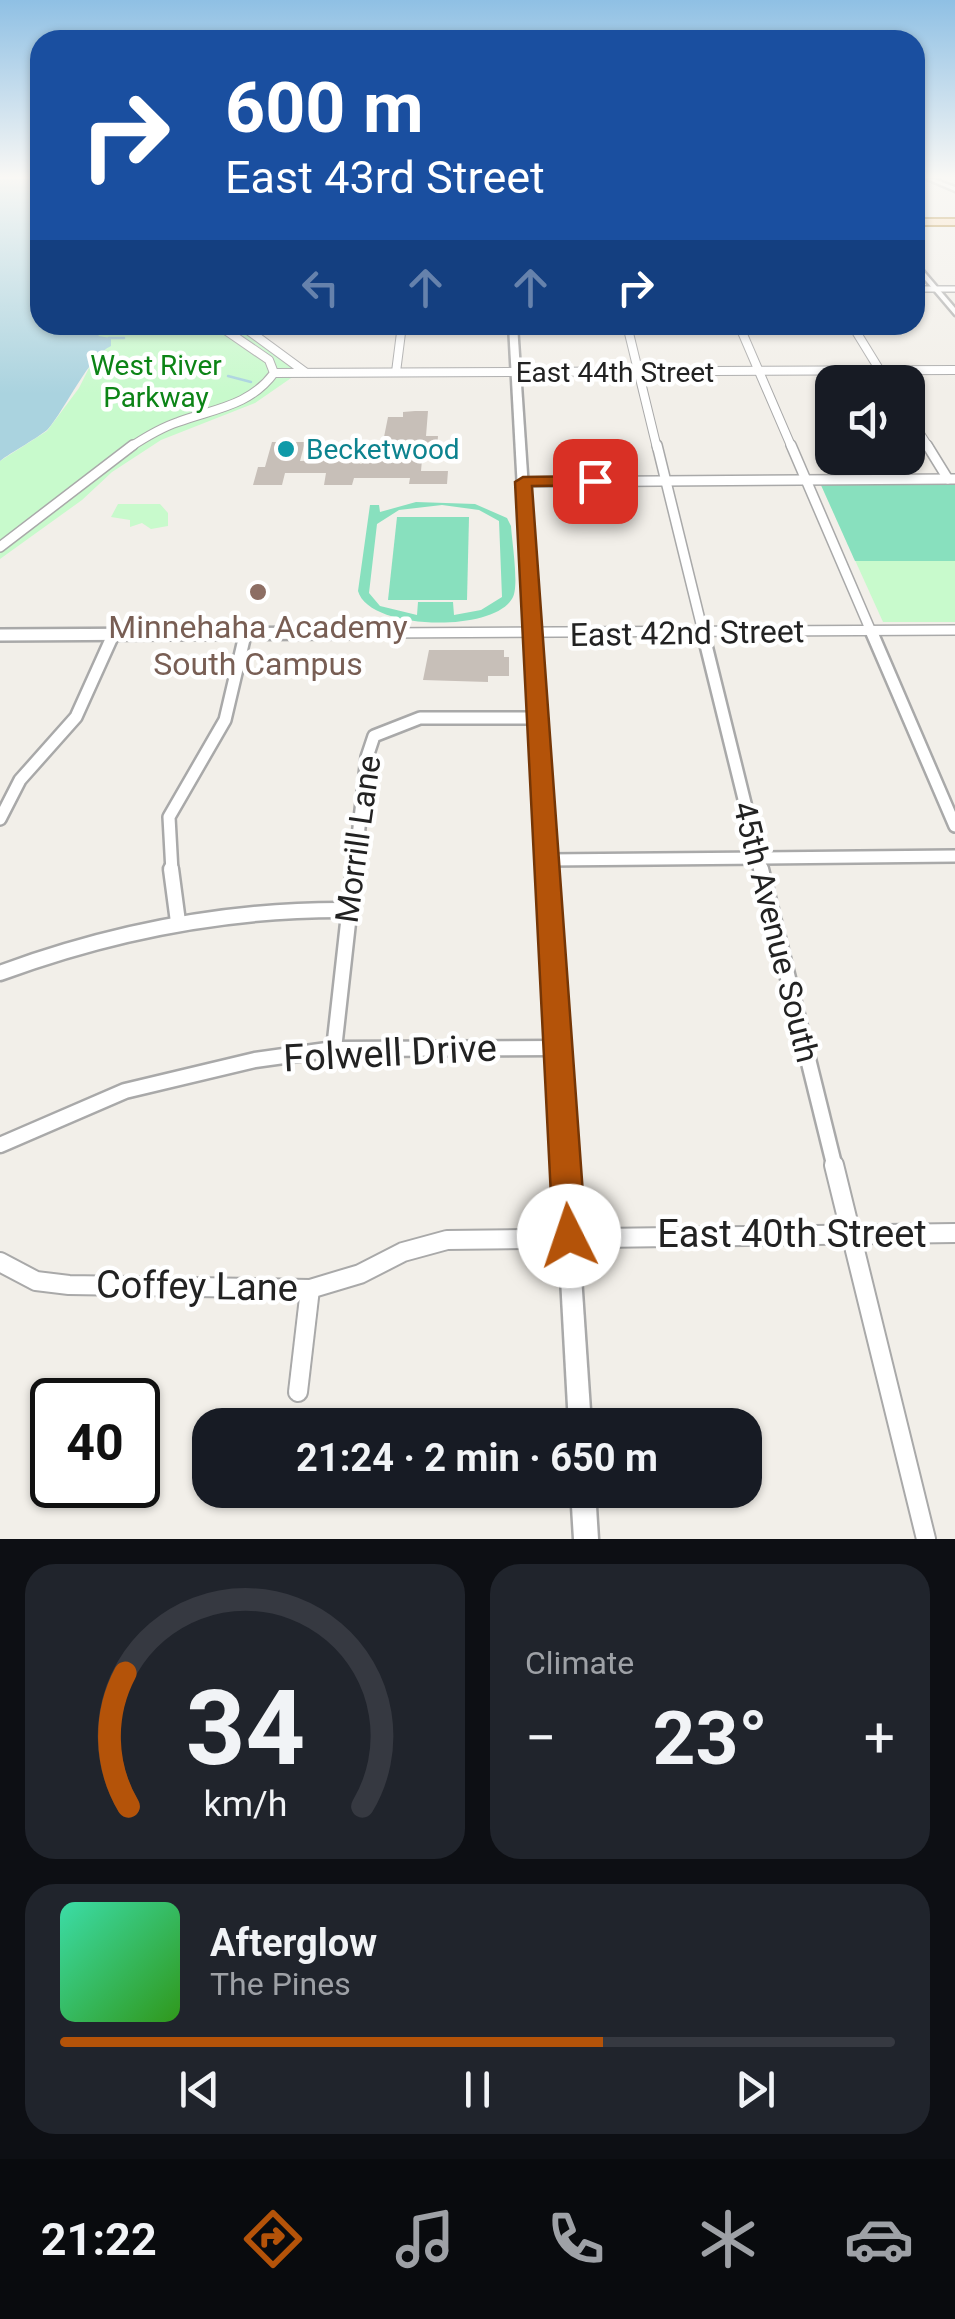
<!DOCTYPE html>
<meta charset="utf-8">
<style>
:root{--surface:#171b24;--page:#20242c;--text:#f1f3f6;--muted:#9ea1a6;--line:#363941;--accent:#b45309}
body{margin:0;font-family:Roboto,sans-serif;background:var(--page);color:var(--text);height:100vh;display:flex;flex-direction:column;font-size:38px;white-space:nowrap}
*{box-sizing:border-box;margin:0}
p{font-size:32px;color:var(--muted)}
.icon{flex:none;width:55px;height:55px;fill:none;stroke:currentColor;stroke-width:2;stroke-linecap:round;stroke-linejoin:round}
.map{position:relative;height:1539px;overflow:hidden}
.drawer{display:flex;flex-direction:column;gap:25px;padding:25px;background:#0d0f14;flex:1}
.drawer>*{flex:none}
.top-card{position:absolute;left:30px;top:30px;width:895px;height:305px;border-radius:30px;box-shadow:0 2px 8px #0004;background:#1a4fa0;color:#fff;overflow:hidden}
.controls{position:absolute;left:815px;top:365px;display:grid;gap:20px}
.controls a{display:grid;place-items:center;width:110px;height:110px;border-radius:20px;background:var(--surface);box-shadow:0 2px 8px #0004;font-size:50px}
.speed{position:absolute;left:30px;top:1378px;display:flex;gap:20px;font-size:50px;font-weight:700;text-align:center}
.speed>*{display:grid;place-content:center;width:130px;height:130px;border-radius:50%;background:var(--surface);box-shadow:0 2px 8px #0004;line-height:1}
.speed .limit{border:5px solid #111;border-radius:15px;background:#fff;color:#111}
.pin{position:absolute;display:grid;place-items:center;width:85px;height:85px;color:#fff;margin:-42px;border-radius:20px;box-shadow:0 5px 15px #0006}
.me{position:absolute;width:110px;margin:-55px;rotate:356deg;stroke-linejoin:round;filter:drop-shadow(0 0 8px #0008)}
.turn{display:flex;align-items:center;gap:35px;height:210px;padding:0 30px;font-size:45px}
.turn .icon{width:130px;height:130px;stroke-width:2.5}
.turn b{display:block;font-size:70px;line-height:85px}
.lanes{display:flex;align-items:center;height:95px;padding:0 30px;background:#0003;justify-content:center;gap:50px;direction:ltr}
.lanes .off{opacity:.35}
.big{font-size:75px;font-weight:700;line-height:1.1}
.drawer .tile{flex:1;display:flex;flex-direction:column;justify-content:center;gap:15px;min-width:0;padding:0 35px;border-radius:30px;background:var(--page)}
.drawer .dial{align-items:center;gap:0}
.dial svg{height:260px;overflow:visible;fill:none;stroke:var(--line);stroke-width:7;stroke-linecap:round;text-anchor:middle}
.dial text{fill:var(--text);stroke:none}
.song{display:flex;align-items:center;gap:30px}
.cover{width:120px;height:120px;border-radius:15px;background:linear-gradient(135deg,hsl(160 70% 55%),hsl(110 70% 35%))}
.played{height:10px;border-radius:5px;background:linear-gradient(90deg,var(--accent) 65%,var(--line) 65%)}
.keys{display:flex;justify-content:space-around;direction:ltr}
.heat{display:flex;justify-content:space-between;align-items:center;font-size:55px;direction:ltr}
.drawer .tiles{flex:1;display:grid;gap:25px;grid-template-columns:1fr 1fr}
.tile:last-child{grid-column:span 2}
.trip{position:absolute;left:192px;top:1408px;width:570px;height:100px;border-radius:30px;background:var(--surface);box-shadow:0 2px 8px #0004;font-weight:700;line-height:100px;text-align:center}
.menu{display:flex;height:160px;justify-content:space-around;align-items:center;background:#090b0e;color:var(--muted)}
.menu .icon{width:70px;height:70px}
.menu .active{color:var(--accent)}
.menu b{font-size:45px;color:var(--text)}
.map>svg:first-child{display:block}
</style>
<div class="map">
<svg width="955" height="1539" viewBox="0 0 955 1539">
<rect width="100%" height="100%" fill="#f2efe9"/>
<g fill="#c8facc">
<path d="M 113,325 L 237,325 L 295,366 L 294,376 L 255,403 L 161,440 L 112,472 L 82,500 L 0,559 L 0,461 L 47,431 L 79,388 L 97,352 L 96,336 Z"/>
<path d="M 821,485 L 955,485 L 955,622 L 883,622 Z"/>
<path d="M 118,504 L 160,504 L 168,513 L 168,526 L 151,529 L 142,523 L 130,527 L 130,520 L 111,517 Z"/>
</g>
<g fill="#88e0be" fill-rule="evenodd">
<path d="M 821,485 L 955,485 L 955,561 L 855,561 Z"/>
<path d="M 416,502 L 475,504 L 507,518 L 511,526 C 512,542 519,584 513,597 C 496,633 369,631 358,591 L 370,505 L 379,505 L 380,512 ZM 442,505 L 479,510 L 499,521 L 502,597 L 481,610 L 454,615 L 453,602 L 418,602 L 417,615 L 380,606 L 369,593 L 377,524 L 399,510 Z"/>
<path d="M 397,517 L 469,517 L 467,600 L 388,600 Z"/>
</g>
<path fill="#aad3df" d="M 0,179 L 40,179 L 40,325 L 113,325 L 98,336 L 111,338 L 111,346 C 89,356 66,408 48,429 C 41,436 10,453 0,461 Z"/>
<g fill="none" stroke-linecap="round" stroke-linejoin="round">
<g stroke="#aad3df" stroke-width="2.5">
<path d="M 109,338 L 124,338"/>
<path d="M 228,376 L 251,382"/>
</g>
</g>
<g fill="#c7bfb8">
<path d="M 415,411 L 428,411 L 426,436 L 438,436 L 437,448 L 423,448 L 421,471 L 448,471 L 447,484 L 409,484 L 410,478 L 354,478 L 352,485 L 324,485 L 326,473 L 285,473 L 282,485 L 253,485 L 258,467 L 265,467 L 272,442 L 305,442 L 300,461 L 350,459 L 361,464 L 381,452 L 388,417 L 403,417 L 403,412 Z"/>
<path d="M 429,650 L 504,650 L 504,657 L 509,657 L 509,676 L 488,676 L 488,682 L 423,680 Z"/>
</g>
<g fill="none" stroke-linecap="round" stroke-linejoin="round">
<defs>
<path id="minor-far5" d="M 915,289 L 955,289"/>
<g id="minor-far4">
<path d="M 241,325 L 305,372"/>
<path d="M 627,325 L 657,448"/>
<path d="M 739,325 L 792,448"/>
<path d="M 852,325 L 887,382"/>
<path d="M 396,372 L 402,325"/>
<path d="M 274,373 L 955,370"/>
<path d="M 908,415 L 929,448"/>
<path d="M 129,448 C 144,438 160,428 178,422 C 213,409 250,406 274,373 L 269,360 L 218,325"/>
</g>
<g id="minor-far3">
<path d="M 657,445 L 704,636"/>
<path d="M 791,445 L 873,636"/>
<path d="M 927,445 L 948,479"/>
<path d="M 523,482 L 955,479"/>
<path d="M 0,547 L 133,445"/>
<path d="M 0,635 L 955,630"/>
</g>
<g id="minor-far2">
<path d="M 703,633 L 762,872"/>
<path d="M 872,633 L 955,826"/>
<path d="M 0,635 L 349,633"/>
<path d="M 0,819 L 20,780 L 76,717 L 113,635"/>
<path d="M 548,860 L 955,856"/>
<path d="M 172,872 L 169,817 L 225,720 L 245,635"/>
<path d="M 354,872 L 367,757 L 374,736 L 420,718 L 536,718"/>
</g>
<g id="minor-far1">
<path d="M 171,869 L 178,922"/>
<path d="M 761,869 L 835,1168"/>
<path d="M 0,973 C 114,931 227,909 348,910"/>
<path d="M 334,1049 L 354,869"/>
<path d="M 0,1145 L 125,1091 L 255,1060 L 334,1049 L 555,1048"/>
</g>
<g id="minor">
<path d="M 834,1165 L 926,1539"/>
<path d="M 0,1262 L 36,1281 L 69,1285 L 310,1289 L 360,1274 L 403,1252 L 447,1240 L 955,1233"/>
<path d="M 298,1392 L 310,1289"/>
</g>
<g id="tertiary">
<path d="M 927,179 L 934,179 L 955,187 L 955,191 Z"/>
<path d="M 915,261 L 955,308 L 955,315 L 915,268 Z"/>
<path d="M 509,325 L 517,325 L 591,1425 L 569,1425 Z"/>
<path d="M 571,1490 L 595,1490 L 598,1539 L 574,1539 Z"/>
</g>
<rect id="primary" x="915" y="219" width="40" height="6"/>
</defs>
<use href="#minor-far5" stroke="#a9a9a9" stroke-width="8"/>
<use href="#minor-far4" stroke="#a9a9a9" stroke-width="10"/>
<use href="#minor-far3" stroke="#a9a9a9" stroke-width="12"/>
<use href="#minor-far2" stroke="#a9a9a9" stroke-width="16"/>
<use href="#minor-far1" stroke="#a9a9a9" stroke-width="19"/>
<use href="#minor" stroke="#a9a9a9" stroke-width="22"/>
<use href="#tertiary" stroke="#a9a9a9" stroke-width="5"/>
<use href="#primary" stroke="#a06b00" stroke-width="4"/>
<use href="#minor-far5" stroke="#fff" stroke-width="5"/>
<use href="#minor-far4" stroke="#fff" stroke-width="8"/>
<use href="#minor-far3" stroke="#fff" stroke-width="9"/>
<use href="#minor-far2" stroke="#fff" stroke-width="11"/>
<use href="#minor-far1" stroke="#fff" stroke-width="14"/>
<use href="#minor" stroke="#fff" stroke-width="18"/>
<use href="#tertiary" fill="#fff" fill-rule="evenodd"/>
<use href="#primary" fill="#fcd6a4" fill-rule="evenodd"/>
</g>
<linearGradient id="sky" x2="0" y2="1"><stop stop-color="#8fc0e4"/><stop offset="0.45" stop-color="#f9f8f5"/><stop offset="1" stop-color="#f9f8f5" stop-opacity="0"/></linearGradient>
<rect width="955" height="394" fill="url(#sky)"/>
<path fill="#b45309" stroke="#753606" stroke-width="2.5" d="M 595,476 L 601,477 L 601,485 L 532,486 L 586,1236 L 581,1247 L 569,1251 L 558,1247 L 553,1236 L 515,482 L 523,477 Z"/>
<circle fill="#0f9aa8" stroke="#fff" stroke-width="4" cx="286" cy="449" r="10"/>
<circle fill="#8d6e63" stroke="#fff" stroke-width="4" cx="258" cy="592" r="10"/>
<g text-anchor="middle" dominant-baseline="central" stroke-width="9" stroke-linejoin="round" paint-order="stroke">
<g font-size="28" fill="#0c8416" stroke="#fff">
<text x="156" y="365">West River<tspan x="156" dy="32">Parkway</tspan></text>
</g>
<g font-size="28" fill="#222" stroke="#fff">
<text x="615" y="372">East 44th Street</text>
</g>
<g font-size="28" fill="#0d838f" stroke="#fff" text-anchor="start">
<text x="306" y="449">Becketwood</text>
</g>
<g font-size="32" fill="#785e54" stroke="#fff">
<text x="258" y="627">Minnehaha Academy<tspan x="258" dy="37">South Campus</tspan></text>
</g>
<g font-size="32" fill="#222" stroke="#fff">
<text transform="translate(687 633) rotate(-1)">East 42nd Street</text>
<text transform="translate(358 839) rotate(-82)">Morrill Lane</text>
<text transform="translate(776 932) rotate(76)">45th Avenue South</text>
</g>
<g font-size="38" fill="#222" stroke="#fff">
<text transform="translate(390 1053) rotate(-3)">Folwell Drive</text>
<text x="792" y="1234">East 40th Street</text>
<text transform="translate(197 1286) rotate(1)">Coffey Lane</text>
</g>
</g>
</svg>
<div class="controls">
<a><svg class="icon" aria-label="sound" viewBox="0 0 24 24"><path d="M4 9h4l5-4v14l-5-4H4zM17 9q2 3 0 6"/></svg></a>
</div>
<div class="speed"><div class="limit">40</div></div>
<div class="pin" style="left:595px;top:481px;background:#d93025"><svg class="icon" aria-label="arrive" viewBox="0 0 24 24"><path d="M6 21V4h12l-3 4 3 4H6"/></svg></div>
<svg class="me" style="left:569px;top:1236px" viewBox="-20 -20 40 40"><circle r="19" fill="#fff"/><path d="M0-13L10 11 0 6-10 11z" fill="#b45309"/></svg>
<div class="trip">21:24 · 2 min · 650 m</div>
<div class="top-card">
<div class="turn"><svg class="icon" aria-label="right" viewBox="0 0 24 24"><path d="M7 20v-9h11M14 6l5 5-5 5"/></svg><div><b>600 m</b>East 43rd Street</div></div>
<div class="lanes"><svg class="icon off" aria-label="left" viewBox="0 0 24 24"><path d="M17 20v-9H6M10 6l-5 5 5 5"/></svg><svg class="icon off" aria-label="ahead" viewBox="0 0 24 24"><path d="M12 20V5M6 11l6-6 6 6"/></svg><svg class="icon off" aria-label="ahead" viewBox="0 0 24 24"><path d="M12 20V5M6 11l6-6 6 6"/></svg><svg class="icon" aria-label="right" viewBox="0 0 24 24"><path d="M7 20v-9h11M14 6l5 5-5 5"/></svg></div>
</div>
</div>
<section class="drawer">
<div class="tiles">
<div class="tile dial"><svg viewBox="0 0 100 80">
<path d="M14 69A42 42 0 1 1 86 69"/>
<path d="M14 69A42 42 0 0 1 13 28" stroke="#b45309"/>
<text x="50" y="56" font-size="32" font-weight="700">34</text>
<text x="50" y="72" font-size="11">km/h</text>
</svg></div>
<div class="tile"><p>Climate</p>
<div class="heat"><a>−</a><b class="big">23°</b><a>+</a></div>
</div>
<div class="tile">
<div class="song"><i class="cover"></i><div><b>Afterglow</b><p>The Pines</p></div></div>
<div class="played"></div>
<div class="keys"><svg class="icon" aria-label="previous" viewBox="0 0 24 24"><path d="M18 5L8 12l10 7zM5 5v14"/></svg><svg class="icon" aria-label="pause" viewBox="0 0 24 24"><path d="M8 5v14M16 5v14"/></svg><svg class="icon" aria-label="next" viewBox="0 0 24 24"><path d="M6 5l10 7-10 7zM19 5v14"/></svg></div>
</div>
</div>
</section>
<nav class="menu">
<b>21:22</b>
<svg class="icon active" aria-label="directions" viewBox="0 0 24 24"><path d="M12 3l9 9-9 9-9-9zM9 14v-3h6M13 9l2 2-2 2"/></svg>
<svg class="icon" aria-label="music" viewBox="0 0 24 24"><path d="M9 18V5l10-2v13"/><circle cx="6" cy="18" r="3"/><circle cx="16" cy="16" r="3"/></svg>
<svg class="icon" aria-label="phone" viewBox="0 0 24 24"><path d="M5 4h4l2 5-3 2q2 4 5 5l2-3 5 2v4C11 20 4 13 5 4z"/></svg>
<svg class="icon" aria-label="climate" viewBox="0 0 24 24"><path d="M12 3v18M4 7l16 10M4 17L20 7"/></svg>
<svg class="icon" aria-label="car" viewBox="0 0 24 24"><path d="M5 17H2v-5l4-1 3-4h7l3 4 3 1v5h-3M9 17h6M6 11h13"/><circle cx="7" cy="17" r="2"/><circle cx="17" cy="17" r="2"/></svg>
</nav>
